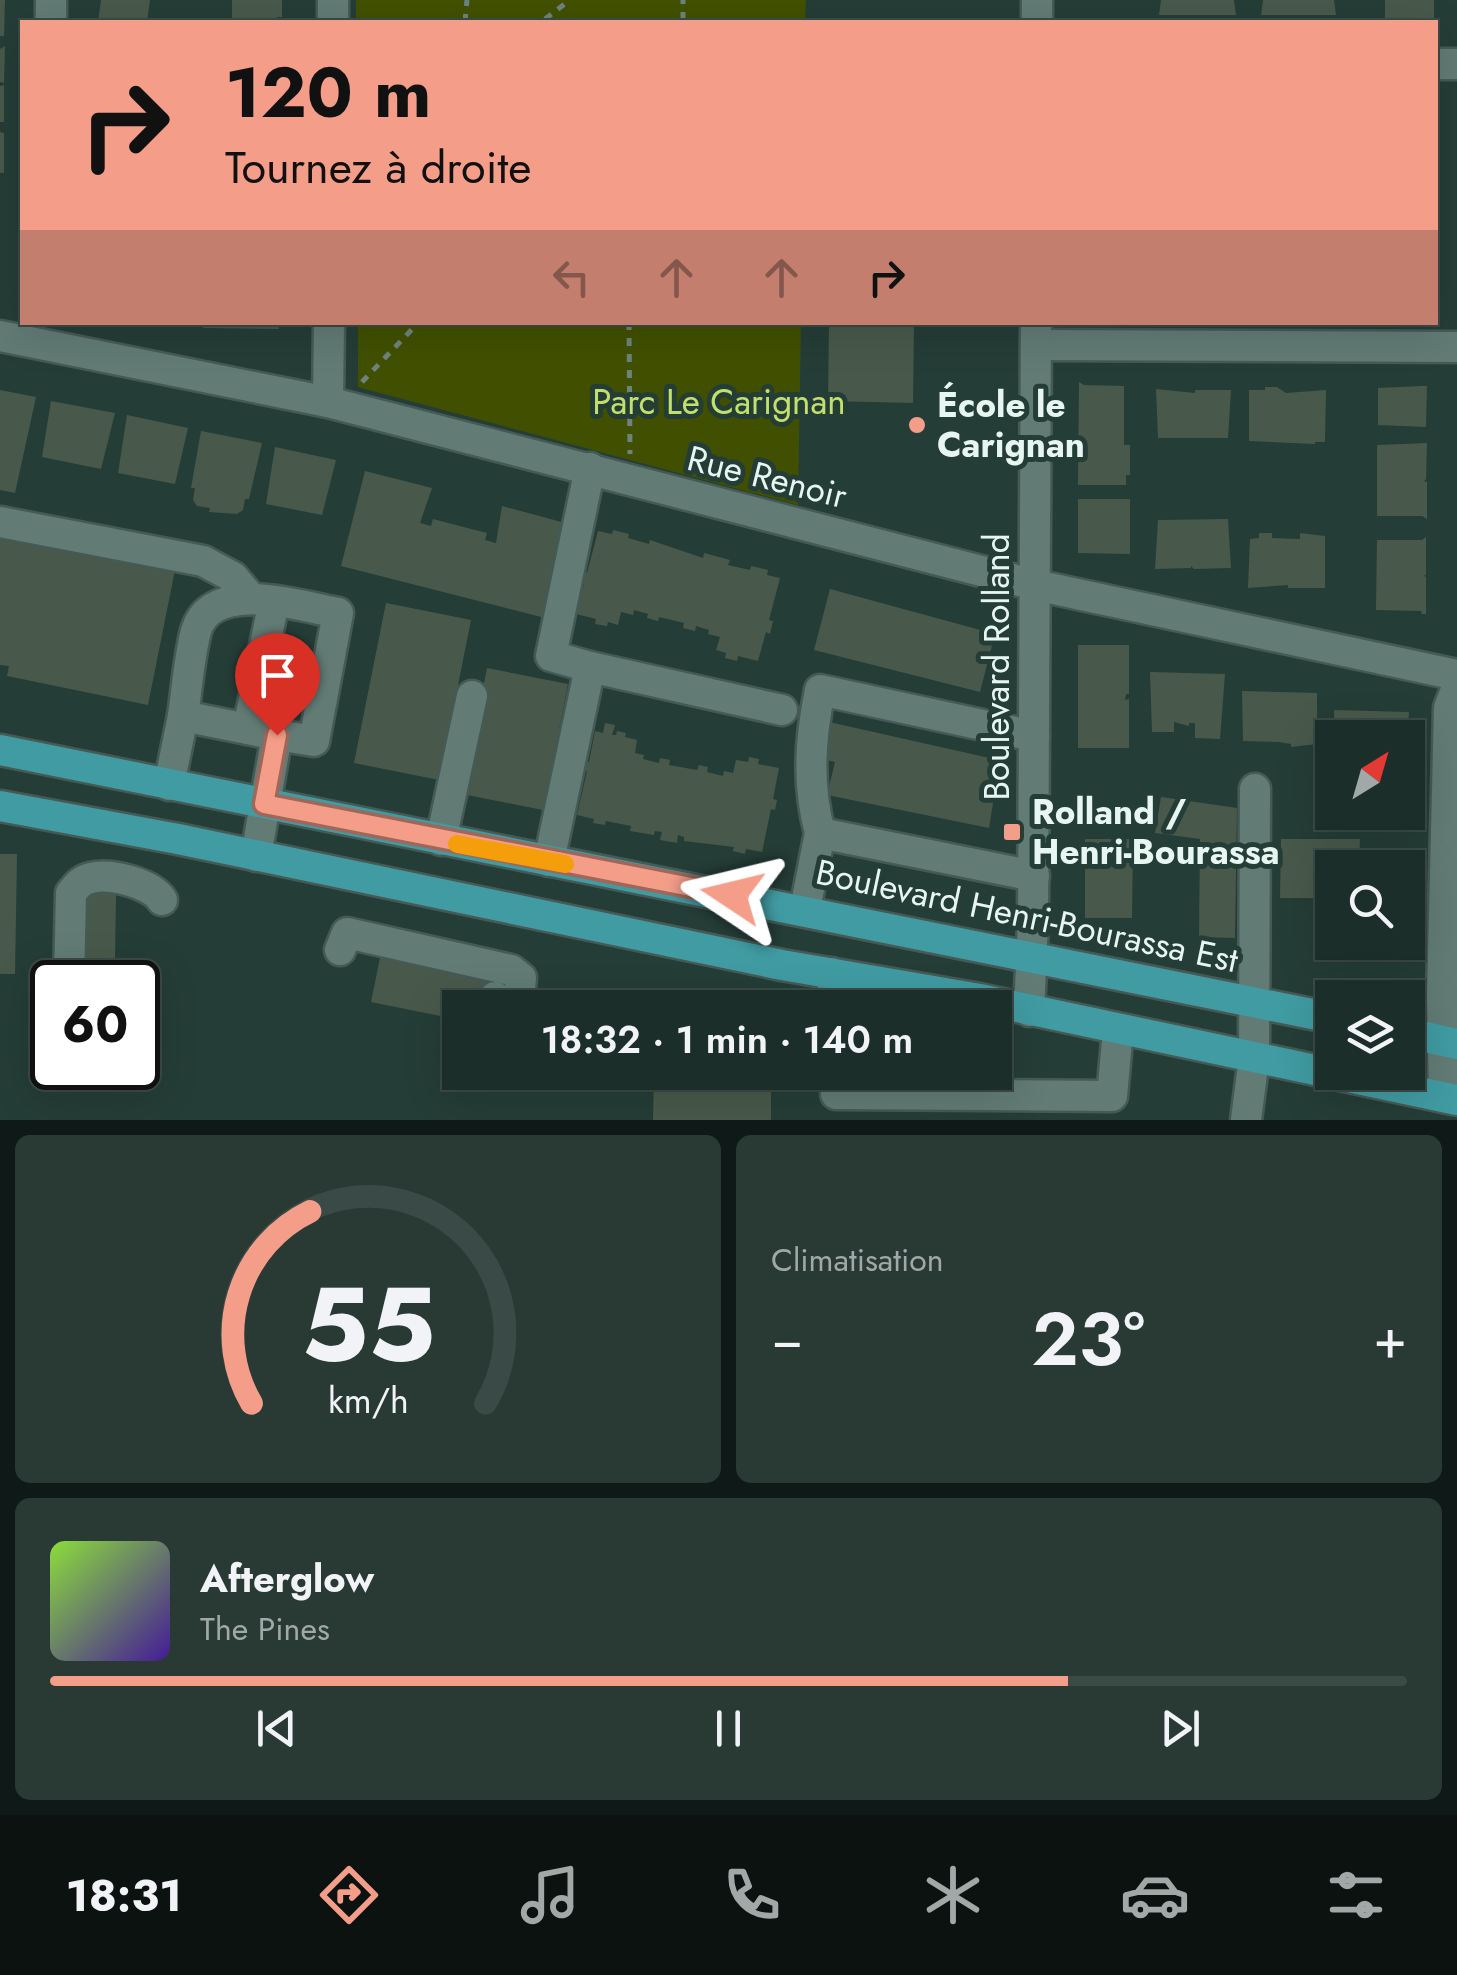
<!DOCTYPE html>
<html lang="fr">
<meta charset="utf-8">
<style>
:root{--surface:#1c2e29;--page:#293a35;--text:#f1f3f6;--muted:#a0a8a8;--line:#3a4a46;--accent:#f49e89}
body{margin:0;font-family:Jost,sans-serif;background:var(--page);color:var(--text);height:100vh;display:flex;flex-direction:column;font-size:38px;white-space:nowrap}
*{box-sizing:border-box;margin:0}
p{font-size:32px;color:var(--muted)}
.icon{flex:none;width:55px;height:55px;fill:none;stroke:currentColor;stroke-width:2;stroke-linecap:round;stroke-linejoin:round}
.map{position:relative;height:1120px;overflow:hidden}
.panel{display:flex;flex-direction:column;gap:15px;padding:15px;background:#0f1917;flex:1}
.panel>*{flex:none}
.top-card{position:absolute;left:20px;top:20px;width:1418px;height:305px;border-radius:0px;box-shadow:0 10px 40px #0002,0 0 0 2px var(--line);background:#f49e89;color:#111;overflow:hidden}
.needle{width:65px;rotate:37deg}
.buttons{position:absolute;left:1315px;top:720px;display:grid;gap:20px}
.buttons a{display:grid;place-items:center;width:110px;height:110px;border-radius:0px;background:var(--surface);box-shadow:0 10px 40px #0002,0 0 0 2px var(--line);font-size:50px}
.speed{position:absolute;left:30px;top:960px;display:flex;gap:20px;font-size:50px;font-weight:700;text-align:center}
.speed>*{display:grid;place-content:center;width:130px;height:130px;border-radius:50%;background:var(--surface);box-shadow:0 10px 40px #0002,0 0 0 2px var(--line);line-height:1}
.speed .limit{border:5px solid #111;border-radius:15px;background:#fff;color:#111}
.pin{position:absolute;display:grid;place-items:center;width:85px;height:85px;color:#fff;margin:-102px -42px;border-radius:50% 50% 50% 0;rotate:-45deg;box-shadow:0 0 10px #0007}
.pin .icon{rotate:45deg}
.me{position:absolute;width:110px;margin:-55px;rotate:280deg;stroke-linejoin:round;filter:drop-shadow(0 0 8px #0008)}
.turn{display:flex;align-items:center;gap:35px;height:210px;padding:0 40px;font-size:45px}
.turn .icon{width:130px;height:130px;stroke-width:2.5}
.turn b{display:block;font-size:70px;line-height:85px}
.lanes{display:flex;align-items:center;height:95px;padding:0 40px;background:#0003;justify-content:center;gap:50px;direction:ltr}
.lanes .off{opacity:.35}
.big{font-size:75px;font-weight:600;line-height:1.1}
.panel .widget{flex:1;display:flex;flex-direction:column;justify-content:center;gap:15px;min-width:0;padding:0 35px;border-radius:15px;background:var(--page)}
.panel .dial{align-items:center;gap:0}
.dial svg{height:260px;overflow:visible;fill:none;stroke:var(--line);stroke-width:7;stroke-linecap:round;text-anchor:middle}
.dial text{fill:var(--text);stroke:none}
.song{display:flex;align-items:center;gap:30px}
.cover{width:120px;height:120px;border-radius:15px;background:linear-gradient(135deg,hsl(90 70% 55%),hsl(260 70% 35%))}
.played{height:10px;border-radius:5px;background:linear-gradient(90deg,var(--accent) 75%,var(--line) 75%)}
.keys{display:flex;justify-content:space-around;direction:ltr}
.heat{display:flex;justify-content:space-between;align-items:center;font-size:55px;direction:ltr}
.panel .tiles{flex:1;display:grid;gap:15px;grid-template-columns:1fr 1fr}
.widget:last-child{grid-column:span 2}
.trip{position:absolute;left:442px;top:990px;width:570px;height:100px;border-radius:0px;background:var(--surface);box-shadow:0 10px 40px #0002,0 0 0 2px var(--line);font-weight:600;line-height:100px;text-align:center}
.menu{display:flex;height:160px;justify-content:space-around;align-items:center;background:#0b1210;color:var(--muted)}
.menu .icon{width:70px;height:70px}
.menu .active{color:var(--accent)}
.menu b{font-size:45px;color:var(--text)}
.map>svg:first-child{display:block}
</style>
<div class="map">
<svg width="1457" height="1120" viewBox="0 0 1457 1120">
<rect width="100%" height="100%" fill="#253d37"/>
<g fill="#415000">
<path d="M 356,0 L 806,0 L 805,22 L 356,22 Z"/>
<path d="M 358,323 L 801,323 L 798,505 L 358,387 Z"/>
</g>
<g fill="#48594b">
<path d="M 0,0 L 5,0 L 4,36 L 0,36 Z"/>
<path d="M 101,0 L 150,0 L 147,22 L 98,22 Z"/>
<path d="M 232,0 L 282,0 L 282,17 L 276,17 L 281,19 L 281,22 L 232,22 Z"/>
<path d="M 1161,0 L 1234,0 L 1236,15 L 1159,15 Z"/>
<path d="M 1263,0 L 1334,0 L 1336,15 L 1261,15 Z"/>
<rect x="1385" y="0" width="49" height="22"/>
<path d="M 5,46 L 4,83 L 0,82 L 0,49 Z"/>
<path d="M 4,85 L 4,122 L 0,122 L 0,86 Z"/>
<path d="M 0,132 L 4,133 L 4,173 L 0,173 Z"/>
<path d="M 206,322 L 277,322 L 279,329 L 203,328 Z"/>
<path d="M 829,322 L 914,322 L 913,403 L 828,401 Z"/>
<path d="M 1079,382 L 1084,385 L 1124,386 L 1124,445 L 1130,445 L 1130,475 L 1126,475 L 1126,485 L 1078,485 Z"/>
<path d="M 1422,386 L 1427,386 L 1426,427 L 1378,425 L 1378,388 Z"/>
<path d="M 1265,387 L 1277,387 L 1286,393 L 1326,390 L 1325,442 L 1315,442 L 1315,444 L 1249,441 L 1249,390 L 1265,390 Z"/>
<path d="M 1156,389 L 1195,393 L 1195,390 L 1231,390 L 1228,438 L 1158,438 Z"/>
<path d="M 0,390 L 36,397 L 15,493 L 0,490 Z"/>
<path d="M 51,401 L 115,413 L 101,469 L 42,457 Z"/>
<path d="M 127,415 L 188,428 L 175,484 L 118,473 Z"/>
<path d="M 201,431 L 262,443 L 249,499 L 245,499 L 243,510 L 237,514 L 209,512 L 210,508 L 197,506 L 193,500 L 195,488 L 191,488 Z"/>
<path d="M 1427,443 L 1426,479 L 1424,481 L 1427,482 L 1427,519 L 1422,516 L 1377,516 L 1377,445 Z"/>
<path d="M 275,447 L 336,460 L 322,515 L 266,504 Z"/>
<path d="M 365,471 L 432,488 L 420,523 L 431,526 L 433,519 L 487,533 L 485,540 L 496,543 L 502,506 L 569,524 L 545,618 L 341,566 Z"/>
<path d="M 1078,499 L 1130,499 L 1130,554 L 1078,553 Z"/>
<path d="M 1228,519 L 1231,568 L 1194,569 L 1191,566 L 1191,568 L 1155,569 L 1158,520 Z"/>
<path d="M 613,530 L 629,534 L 628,538 L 649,544 L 650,540 L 703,558 L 704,553 L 730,560 L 728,565 L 750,570 L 751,566 L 768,570 L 767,575 L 780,578 L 769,620 L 773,621 L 770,634 L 766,632 L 758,661 L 738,656 L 737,661 L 725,658 L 726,653 L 716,650 L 720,637 L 708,634 L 709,630 L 696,626 L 695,631 L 683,628 L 684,623 L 659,617 L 658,621 L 647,618 L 648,614 L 634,610 L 633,615 L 621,612 L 618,625 L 608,622 L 607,626 L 595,624 L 596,619 L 576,614 L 584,584 L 579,583 L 582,572 L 587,573 L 598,531 L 612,534 Z"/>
<path d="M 1259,533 L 1272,533 L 1272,538 L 1300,539 L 1300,533 L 1325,536 L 1325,588 L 1288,588 L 1288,585 L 1248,588 L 1250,539 L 1259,538 Z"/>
<path d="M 0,536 L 176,565 L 148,705 L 7,676 L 9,666 L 0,665 Z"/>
<path d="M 1426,537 L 1426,574 L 1424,576 L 1426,577 L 1426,614 L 1422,614 L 1421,611 L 1376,610 L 1377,540 L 1422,540 Z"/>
<path d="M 830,589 L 995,634 L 980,692 L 814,650 Z"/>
<path d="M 386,603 L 471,620 L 439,780 L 354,763 Z"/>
<path d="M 1078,645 L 1129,645 L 1129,694 L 1126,694 L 1125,700 L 1129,699 L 1129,748 L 1078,748 Z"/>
<path d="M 487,668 L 568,684 L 543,810 L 462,794 Z"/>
<path d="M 1150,672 L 1225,674 L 1220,739 L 1195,738 L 1195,723 L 1189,723 L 1189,726 L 1174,722 L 1174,732 L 1152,732 Z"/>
<path d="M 1242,691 L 1317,693 L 1317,744 L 1291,747 L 1291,744 L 1279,742 L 1243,741 Z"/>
<path d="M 1334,710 L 1409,712 L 1407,738 L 1335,738 Z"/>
<path d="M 829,722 L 994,759 L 987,788 L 995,790 L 989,828 L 827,795 L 835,762 L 821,759 Z"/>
<path d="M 605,723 L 615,725 L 612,735 L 616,735 L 617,731 L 626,733 L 625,737 L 637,740 L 635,753 L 644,755 L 643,759 L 659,763 L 660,758 L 670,760 L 669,765 L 697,770 L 699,765 L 708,767 L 707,772 L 723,776 L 724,771 L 733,773 L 736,760 L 748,762 L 749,757 L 759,759 L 758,764 L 779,768 L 773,799 L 777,800 L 775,810 L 771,809 L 762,852 L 746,849 L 745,854 L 733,851 L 734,847 L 684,841 L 684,837 L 678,835 L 677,843 L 660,840 L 662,832 L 655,831 L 654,835 L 630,831 L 631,826 L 606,821 L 605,825 L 593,823 L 594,819 L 577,815 L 587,771 L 582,770 L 584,761 L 589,762 L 595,731 L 603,733 Z"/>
<path d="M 1161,797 L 1237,808 L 1235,938 L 1199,937 L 1200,839 L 1155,833 Z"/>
<path d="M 1085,839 L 1133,839 L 1132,918 L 1085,918 Z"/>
<path d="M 1281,839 L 1360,839 L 1359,868 L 1332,868 L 1332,898 L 1280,898 Z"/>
<path d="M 0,854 L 17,854 L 15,974 L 0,974 Z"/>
<path d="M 82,893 L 116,894 L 115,959 L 121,959 L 120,982 L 80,982 Z"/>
<path d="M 381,953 L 512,983 L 484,1008 L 460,1008 L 460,1020 L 371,1002 Z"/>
<path d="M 654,1072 L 771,1072 L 771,1120 L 653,1120 Z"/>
</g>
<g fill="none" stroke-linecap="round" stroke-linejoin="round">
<defs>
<g id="minor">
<path d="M 1037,0 L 1037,22"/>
<path d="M 51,22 L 51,0"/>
<path d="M 333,22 L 333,0"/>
<path d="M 1435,64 L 1457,64"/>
<path d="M 0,336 L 328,402 L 1035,585 L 1457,675"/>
<path d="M 1036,345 L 1457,347"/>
<path d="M 328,402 L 329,322"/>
<path d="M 590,468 L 551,656 L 590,667"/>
<path d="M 0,522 L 203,561 L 233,577 L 250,597"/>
<path d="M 183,716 C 187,688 189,658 196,631 C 211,578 301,606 338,613 L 314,741 L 277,735"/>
<path d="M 248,729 L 274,601"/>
<path d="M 169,785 L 183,716 L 277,735 L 256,856"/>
<path d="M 820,833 C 807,784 810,740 820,690 L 1034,736"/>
<path d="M 441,840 L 472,696"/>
<path d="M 549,861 L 590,667 L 782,710"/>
<path d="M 805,909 L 820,833 L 1034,876"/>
<path d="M 340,950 L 347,933 L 511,970 L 521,978 L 518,1008"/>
<path d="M 832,973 L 834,1008"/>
<path d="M 69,982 L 71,893 C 77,886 81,880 91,878 C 110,873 151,883 162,900"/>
<path d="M 494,1008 L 495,997"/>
<path d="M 1029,1011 L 1033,922 L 1036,322"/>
<path d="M 77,1068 L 89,1073"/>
<path d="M 836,1072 L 836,1094 L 1112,1096 L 1118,1030"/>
<path d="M 1444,1097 L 1442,996 L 1449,708 L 1457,687"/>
<path d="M 1246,1120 L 1254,1058 L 1255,789"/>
</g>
<g id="major">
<path d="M 0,750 L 1332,1018"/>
<path d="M 0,806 L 178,839 L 782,965 L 980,999 L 1457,1100"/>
<path d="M 1408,1033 L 1457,1044"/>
</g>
</defs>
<use href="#minor" stroke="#455a56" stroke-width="35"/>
<use href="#major" stroke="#455a56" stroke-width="35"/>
<g stroke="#6e837d" stroke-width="5" stroke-dasharray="8 8" stroke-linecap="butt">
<path d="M 545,19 L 570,0"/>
<path d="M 465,22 L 467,0"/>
<path d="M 541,22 L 683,22 L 683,0"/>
<path d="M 629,322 L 630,454"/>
<path d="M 362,382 L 419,322"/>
</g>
<use href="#minor" stroke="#627b75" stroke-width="30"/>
<use href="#major" stroke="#409ba2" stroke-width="30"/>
</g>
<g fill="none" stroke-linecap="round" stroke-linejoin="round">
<defs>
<path id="route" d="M 277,735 L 264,804 L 732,895"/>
</defs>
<use href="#route" stroke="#9f6759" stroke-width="25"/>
<use href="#route" stroke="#f49e89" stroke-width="18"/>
<path stroke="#f59e0b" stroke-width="18" d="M 457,844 L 565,864"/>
</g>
<g fill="#f49e89" stroke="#253d37" stroke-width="4">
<circle cx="917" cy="425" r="10"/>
<rect x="1002" y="822" width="20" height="20" rx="5"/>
</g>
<g text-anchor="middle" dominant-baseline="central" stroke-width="10" stroke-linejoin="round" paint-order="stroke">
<g font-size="35" fill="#c3e06c" stroke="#253d37">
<text x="719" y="402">Parc Le Carignan</text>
</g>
<g font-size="35" font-weight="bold" fill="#e8f6f2" stroke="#253d37" text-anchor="start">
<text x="937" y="405">École le<tspan x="937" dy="40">Carignan</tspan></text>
<text x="1032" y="812">Rolland /<tspan x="1032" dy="40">Henri-Bourassa</tspan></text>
</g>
<g font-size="35" fill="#e8f6f2" stroke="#253d37">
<text transform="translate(767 477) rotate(14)">Rue Renoir</text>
<text transform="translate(997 667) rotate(-90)">Boulevard Rolland</text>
<text transform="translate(1027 916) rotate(12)">Boulevard Henri-Bourassa Est</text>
</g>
</g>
</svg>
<div class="buttons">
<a><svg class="needle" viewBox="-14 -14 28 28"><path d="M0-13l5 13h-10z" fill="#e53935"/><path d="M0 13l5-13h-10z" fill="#a0a8a8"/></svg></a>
<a><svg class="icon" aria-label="search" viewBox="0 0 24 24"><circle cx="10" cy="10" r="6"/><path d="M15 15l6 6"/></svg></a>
<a><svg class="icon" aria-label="layers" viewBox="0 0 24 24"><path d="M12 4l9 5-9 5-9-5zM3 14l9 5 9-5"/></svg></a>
</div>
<div class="speed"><div class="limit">60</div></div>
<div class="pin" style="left:277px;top:735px;background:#d93025"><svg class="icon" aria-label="arrive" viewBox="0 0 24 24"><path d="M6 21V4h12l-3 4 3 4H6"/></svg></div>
<svg class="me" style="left:732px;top:895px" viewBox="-20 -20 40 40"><path d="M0-17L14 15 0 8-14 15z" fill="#f49e89" stroke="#fff" stroke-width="4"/></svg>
<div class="trip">18:32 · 1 min · 140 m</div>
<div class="top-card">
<div class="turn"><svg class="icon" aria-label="right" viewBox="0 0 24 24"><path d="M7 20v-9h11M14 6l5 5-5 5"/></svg><div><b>120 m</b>Tournez à droite</div></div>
<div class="lanes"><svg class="icon off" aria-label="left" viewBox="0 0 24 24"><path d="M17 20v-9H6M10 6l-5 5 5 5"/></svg><svg class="icon off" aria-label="ahead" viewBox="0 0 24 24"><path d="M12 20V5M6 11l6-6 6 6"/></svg><svg class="icon off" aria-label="ahead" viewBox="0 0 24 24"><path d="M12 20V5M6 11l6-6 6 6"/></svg><svg class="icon" aria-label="right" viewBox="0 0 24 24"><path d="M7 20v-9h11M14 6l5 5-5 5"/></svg></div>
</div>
</div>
<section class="panel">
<div class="tiles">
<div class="widget dial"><svg viewBox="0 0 100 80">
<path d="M14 69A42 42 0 1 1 86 69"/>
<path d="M14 69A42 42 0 0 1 32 10" stroke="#f49e89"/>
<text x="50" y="56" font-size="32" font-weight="700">55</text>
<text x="50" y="72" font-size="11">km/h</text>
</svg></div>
<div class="widget"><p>Climatisation</p>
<div class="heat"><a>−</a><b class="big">23°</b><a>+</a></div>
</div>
<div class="widget">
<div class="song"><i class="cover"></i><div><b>Afterglow</b><p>The Pines</p></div></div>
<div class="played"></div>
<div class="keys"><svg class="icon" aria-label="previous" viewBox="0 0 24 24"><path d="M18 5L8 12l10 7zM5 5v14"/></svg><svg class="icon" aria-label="pause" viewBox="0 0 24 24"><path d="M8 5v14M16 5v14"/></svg><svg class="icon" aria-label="next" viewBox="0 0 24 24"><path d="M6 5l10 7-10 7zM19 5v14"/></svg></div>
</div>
</div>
</section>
<nav class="menu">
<b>18:31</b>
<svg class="icon active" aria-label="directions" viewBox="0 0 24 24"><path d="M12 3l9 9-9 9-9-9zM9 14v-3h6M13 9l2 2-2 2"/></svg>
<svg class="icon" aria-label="music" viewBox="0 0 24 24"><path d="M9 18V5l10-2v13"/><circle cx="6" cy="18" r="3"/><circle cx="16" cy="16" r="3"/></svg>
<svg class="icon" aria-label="phone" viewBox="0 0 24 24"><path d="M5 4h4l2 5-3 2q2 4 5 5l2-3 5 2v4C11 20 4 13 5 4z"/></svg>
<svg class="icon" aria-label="climate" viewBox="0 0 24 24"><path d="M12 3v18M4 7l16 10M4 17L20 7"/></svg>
<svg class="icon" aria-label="car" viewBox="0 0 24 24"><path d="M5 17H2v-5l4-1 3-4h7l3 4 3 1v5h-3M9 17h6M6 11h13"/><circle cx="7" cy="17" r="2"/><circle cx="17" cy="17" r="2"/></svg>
<svg class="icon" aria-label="filters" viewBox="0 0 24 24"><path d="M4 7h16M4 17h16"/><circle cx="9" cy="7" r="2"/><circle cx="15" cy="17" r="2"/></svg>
</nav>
